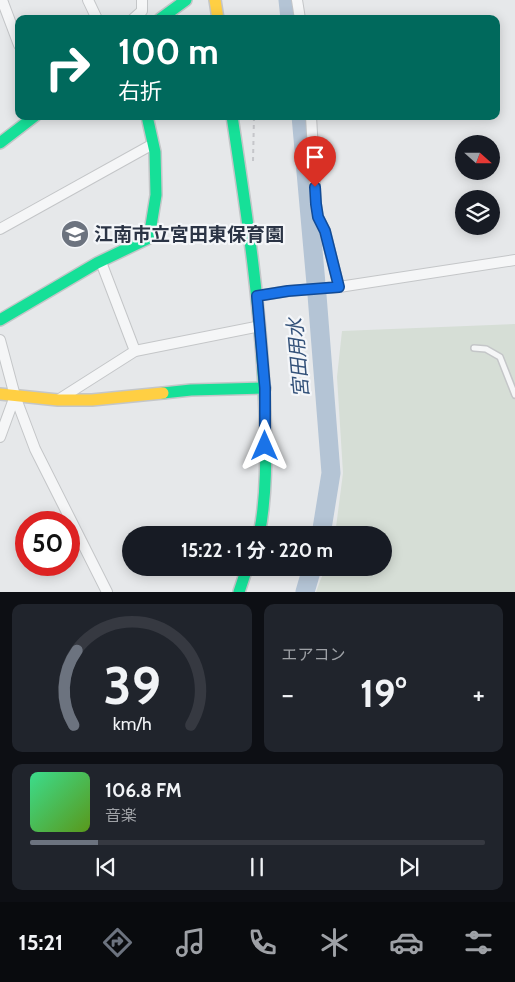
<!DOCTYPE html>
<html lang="ja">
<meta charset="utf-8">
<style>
:root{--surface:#171b24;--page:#20242c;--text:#f1f3f6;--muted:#9ea1a6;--line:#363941;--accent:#6c737f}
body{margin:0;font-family:Cabin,"Noto Sans JP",sans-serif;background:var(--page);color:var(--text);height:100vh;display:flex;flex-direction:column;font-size:19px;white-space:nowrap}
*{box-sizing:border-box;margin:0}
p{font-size:16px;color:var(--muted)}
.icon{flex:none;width:28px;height:28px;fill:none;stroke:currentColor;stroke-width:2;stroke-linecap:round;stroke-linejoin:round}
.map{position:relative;height:592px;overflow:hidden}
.drawer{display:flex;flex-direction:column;gap:12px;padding:12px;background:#0d0f14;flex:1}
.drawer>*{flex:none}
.hud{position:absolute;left:15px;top:15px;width:485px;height:105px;border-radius:10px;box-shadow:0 2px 12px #0003;background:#00695c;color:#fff;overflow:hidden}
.needle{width:32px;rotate:111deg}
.fabs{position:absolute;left:455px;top:135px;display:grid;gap:10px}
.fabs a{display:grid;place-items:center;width:45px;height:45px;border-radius:50%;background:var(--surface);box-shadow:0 2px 12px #0003;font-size:25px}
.speed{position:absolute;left:15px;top:511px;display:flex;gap:10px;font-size:25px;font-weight:700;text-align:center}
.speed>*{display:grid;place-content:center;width:65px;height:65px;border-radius:50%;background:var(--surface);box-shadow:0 2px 12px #0003;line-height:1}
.speed .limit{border:8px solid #d22;background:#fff;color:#111}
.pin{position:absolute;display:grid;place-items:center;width:42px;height:42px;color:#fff;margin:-51px -21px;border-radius:50% 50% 50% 0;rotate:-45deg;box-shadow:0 0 5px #0007}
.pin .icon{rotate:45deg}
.me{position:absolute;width:55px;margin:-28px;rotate:0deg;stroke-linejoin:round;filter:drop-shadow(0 0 4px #0008)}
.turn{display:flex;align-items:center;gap:18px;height:105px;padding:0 20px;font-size:22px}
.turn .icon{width:65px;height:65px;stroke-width:2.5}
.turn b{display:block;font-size:35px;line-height:42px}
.big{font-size:38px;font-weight:700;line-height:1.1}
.drawer .widget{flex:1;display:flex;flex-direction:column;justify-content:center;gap:8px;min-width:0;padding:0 18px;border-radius:10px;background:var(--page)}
.drawer .dial{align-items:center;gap:0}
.dial svg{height:130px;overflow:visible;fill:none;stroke:var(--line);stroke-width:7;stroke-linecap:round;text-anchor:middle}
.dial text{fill:var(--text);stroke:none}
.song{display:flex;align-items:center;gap:15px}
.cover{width:60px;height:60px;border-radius:8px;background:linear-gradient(135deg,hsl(150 70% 55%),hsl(90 70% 35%))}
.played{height:5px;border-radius:2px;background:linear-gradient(90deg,var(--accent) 15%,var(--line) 15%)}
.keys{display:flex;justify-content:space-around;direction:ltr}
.heat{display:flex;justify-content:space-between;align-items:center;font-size:28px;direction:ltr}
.drawer .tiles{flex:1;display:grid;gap:12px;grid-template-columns:1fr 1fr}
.widget:last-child{grid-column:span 2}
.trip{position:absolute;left:122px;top:526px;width:270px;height:50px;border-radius:25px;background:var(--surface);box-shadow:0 2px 12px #0003;font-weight:700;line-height:50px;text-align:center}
.tab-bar{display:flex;height:80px;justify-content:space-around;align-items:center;background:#090b0e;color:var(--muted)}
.tab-bar .icon{width:35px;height:35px}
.tab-bar .on{color:var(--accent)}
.tab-bar b{font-size:22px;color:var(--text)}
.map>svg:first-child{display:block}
</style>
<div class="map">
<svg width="515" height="592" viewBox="0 0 515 592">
<rect width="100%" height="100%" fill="#e6e8ea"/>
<path fill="#d6ded6" d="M 515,324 L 515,592 L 316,592 L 320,581 L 326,568 L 384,568 L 384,535 L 335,535 L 343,473 L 337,377 L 342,331 Z"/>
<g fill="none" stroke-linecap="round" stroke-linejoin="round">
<g stroke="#b4c4d5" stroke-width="19">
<path d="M 288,0 L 290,19"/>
<path d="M 301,116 L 317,295 L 331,473 L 321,535"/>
<path d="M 305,592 L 312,568"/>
</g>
<defs>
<path id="lane" d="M 474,348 L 486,349 L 500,357 L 515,395"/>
<g id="street">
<path d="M 2,0 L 19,45"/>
<path d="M 88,0 L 97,19"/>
<path d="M 297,0 L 300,19"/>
<path d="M 133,19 L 142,11 L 142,0"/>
<path d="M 311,116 L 316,204 L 318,217 L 325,231 L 339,287"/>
<path d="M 0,229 L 153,144"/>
<path d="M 101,262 L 135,351"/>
<path d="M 257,296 L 288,291 L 339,287 L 515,260"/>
<path d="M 0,340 L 15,396 L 35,449 L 107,592"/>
<path d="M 58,400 L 135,351 L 260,326"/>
<path d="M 0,437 L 15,396"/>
</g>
<g id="fast">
<path d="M 160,19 L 186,0"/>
<path d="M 232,116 C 247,215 262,314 265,414 C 266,454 267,495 259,535"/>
<path d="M 0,143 L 35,116"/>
<path d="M 0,320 L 97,263 L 149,238 L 156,195 L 155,152 L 147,116"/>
<path d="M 163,393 L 191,390 L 265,388"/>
<path d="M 239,592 L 247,568"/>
</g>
<g id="slow">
<path d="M 215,0 L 218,19"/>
<path d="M 0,394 L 58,400 L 92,400 L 163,393"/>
</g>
</defs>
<use href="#lane" stroke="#c4c6c8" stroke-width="8"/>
<use href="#street" stroke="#c4c6c8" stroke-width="12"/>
<use href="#fast" stroke="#c4c6c8" stroke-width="14"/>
<use href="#slow" stroke="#c4c6c8" stroke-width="14"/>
<path stroke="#c5c6ca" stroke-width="2" stroke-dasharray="4 4" stroke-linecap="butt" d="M 253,161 L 254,117 L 260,116"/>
<use href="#lane" stroke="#f5f6f7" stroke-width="5"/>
<use href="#street" stroke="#f5f6f7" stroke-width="10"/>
<use href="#fast" stroke="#16e098" stroke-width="11"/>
<use href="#slow" stroke="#ffcf43" stroke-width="11"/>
</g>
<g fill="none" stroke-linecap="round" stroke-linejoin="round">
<defs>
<path id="route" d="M 265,446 L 265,388 L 257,296 L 288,291 L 339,287 L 325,231 L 318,217 L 316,204 L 315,187"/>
</defs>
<use href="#route" stroke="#114b97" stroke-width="12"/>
<use href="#route" stroke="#1a73e8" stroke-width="9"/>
</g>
<defs>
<symbol id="school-disc" viewBox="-11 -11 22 22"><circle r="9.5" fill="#6c737f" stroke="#f4f6f9"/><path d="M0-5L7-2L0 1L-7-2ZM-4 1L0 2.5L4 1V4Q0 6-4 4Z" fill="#fff"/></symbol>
</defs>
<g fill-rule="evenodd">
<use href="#school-disc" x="59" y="218" width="32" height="32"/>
</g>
<g text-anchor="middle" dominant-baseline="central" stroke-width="4.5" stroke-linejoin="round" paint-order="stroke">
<g font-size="19" font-weight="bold" fill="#2b3445" stroke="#f4f6f9" text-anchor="start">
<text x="94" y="234">江南市立宮田東保育園</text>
</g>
<g font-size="20" font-style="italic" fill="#34527a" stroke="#f4f6f9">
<text transform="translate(298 358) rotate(-95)">宮田用水</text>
</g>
</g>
</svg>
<div class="fabs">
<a><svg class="needle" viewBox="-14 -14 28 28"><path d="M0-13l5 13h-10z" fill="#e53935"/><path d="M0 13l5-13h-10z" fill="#9ea1a6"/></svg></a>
<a><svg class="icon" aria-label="layers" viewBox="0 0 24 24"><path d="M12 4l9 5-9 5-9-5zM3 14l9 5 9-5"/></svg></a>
</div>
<div class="speed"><div class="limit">50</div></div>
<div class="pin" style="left:315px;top:187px;background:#d93025"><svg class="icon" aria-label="arrive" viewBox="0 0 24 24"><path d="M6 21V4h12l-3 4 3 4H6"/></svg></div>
<svg class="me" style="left:265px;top:446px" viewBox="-20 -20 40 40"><path d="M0-17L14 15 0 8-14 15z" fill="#1a73e8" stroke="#fff" stroke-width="4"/></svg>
<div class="trip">15:22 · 1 分 · 220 m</div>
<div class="hud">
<div class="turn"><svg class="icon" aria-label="right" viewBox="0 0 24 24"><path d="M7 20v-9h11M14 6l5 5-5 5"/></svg><div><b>100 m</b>右折</div></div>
</div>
</div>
<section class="drawer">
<div class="tiles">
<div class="widget dial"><svg viewBox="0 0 100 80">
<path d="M14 69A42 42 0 1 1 86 69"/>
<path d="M14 69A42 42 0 0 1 16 23" stroke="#6c737f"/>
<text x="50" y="56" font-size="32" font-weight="700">39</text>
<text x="50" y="72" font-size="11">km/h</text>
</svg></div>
<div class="widget"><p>エアコン</p>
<div class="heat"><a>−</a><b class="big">19°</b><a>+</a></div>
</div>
<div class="widget">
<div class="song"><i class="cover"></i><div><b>106.8 FM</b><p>音楽</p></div></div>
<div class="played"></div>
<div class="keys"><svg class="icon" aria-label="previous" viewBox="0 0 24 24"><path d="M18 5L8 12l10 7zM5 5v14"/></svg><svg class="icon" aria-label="pause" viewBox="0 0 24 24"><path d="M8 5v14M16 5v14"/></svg><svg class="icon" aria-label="next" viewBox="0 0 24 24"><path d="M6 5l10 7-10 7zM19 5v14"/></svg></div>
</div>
</div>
</section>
<nav class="tab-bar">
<b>15:21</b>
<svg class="icon on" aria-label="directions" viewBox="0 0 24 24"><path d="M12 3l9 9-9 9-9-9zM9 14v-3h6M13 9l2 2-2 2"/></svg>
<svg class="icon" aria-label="music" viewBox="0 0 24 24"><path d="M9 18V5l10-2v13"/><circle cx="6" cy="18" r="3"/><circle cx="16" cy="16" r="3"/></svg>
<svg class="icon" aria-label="phone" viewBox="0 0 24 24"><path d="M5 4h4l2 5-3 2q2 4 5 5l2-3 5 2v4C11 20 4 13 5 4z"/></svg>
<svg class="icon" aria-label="climate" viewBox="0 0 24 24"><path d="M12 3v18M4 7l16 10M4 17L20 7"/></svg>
<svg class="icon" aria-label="car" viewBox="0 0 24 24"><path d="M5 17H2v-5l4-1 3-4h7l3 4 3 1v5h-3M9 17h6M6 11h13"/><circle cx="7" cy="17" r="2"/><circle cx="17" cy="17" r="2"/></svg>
<svg class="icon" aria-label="filters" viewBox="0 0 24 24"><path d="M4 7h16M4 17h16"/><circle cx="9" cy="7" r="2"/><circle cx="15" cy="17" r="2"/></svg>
</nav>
